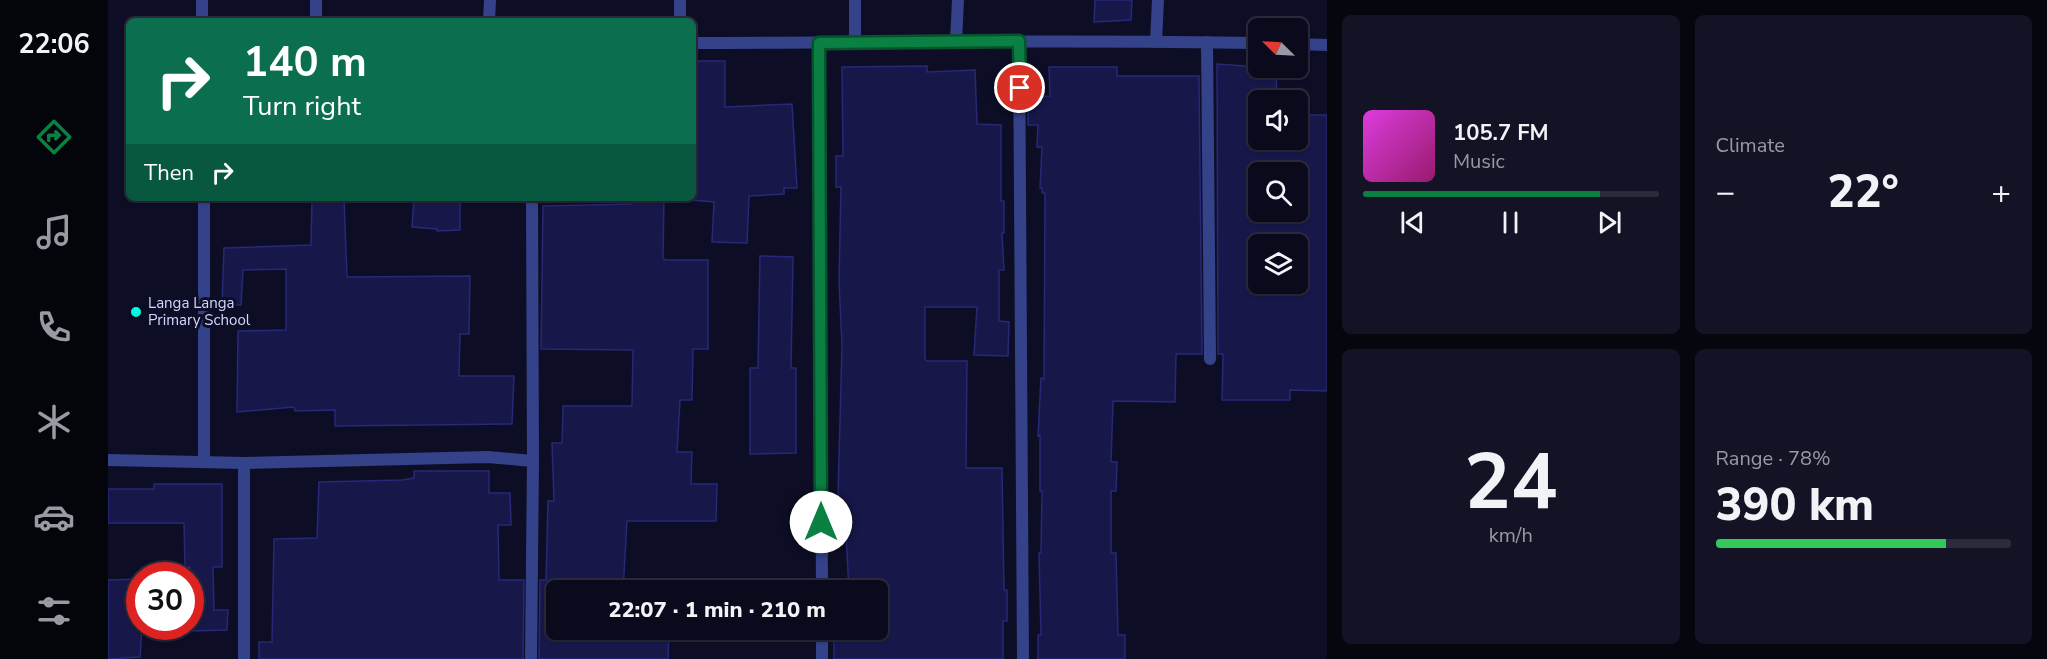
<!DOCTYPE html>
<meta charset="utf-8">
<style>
:root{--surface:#0a0a1c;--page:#131325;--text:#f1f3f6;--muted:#999aa3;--line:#2a2b3b;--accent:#0b8043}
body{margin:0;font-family:"Nunito Sans",sans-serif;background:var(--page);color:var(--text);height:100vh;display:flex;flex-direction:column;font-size:22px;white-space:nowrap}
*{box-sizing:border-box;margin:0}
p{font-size:20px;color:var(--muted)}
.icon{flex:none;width:33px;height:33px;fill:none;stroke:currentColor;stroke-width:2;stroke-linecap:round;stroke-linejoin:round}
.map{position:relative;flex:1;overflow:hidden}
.details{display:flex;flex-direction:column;gap:15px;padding:15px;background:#06060f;width:720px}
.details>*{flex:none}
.banner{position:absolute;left:18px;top:18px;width:570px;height:183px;border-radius:9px;box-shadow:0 2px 4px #0004,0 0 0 2px var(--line);background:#0b6e4f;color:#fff;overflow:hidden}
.needle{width:39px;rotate:294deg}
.controls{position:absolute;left:1140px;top:18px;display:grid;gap:12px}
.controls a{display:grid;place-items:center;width:60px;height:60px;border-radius:9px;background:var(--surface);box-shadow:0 2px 4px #0004,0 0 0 2px var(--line);font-size:30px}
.speed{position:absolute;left:18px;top:562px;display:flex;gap:12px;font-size:30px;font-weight:700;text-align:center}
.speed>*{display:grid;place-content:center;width:78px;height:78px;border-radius:50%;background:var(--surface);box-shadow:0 2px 4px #0004,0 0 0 2px var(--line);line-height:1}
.speed .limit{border:9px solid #d22;background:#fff;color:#111}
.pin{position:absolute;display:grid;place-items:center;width:51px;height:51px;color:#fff;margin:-26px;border:3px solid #fff;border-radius:50%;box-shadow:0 2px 6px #0007}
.me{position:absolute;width:66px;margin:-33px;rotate:0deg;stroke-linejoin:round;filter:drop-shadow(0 0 4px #0008)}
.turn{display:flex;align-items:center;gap:21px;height:126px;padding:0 18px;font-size:27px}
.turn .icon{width:78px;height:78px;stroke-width:2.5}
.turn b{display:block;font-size:42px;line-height:51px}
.then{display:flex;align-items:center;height:57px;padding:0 18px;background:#0003;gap:12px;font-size:22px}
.big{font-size:45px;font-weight:800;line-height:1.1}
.details .tile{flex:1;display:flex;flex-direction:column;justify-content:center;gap:9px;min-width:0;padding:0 21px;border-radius:9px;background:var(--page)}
.details .dial{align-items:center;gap:0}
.dial b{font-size:78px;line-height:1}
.song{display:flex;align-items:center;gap:18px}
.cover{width:72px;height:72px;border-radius:9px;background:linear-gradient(135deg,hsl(300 70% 55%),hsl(320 70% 35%))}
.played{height:6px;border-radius:3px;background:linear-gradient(90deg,var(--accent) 80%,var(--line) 80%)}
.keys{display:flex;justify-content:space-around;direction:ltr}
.heat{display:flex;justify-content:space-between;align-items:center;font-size:33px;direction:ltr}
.charge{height:9px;border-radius:4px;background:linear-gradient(90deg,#34c759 78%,var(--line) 0)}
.details .tiles{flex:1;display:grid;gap:15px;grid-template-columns:repeat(2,1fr)}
.trip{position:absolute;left:438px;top:580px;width:342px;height:60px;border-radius:9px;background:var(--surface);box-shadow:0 2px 4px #0004,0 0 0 2px var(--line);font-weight:800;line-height:60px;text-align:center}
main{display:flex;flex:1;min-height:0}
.tab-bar{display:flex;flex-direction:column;width:108px;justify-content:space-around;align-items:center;background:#04040b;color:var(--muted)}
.tab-bar .icon{width:42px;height:42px}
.tab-bar .on{color:var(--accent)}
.tab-bar b{font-size:27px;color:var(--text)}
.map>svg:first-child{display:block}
</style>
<main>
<nav class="tab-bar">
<b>22:06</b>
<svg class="icon on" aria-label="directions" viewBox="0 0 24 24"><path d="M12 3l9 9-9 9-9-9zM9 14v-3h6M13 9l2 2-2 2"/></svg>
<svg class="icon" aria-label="music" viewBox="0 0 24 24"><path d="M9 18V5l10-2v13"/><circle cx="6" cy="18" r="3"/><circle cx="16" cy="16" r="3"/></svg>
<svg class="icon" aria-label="phone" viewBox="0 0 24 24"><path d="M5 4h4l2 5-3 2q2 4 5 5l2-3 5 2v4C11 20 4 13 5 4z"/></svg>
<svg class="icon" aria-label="climate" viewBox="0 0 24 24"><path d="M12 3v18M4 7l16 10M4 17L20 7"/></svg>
<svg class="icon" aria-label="car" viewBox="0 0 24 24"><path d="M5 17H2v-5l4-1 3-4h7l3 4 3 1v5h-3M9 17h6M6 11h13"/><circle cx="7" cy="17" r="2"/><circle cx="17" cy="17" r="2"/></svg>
<svg class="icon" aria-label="filters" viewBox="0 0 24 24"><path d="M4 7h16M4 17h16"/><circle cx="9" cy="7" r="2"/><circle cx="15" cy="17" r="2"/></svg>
</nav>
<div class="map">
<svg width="1219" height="659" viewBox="0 0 1219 659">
<rect width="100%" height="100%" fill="#0d0e26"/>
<g fill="#171849" stroke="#272877" stroke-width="1.5" fill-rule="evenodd">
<path d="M 987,0 L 1024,0 L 1023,20 L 986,22 Z"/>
<path d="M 585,61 L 617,61 L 617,107 L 684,104 L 689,188 L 676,188 L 676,194 L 641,196 L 639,243 L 604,242 L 606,202 L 585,200 Z"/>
<path d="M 1109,64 L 1169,68 L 1168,100 L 1150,100 L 1150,140 L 1192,140 L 1193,115 L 1219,115 L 1219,391 L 1182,390 L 1182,400 L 1114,400 L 1115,354 L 1110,354 ZM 1150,172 L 1190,172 L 1190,212 L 1150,212 ZM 1150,244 L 1190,244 L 1190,284 L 1150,284 Z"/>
<path d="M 819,66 L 819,72 L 867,70 L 869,124 L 893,125 L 893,201 L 896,201 L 896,233 L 894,233 L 896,270 L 891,270 L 891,321 L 901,322 L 900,356 L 866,355 L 869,307 L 817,307 L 817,359 L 819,361 L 859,361 L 858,468 L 894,468 L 896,590 L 899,590 L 899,621 L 895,621 L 895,659 L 726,659 L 726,631 L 770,631 L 770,591 L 741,591 L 738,534 L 729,534 L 734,345 L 731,282 L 733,187 L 728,187 L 728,156 L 735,156 L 734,67 Z"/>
<path d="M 941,67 L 1009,67 L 1009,76 L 1091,76 L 1094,354 L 1068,354 L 1067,402 L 1005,401 L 1003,462 L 1009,462 L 1008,491 L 1003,491 L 1003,553 L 1008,553 L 1010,635 L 1017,635 L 1017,659 L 930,659 L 930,635 L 933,635 L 931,553 L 933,553 L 934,491 L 932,491 L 932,435 L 930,436 L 933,378 L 936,379 L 937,193 L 934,193 L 934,188 L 932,188 L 934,147 L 929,147 L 930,125 L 920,125 L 920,97 L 942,96 Z"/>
<path d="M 204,198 L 236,198 L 239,277 L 362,276 L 361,334 L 352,334 L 351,376 L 406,376 L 404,424 L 227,426 L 227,410 L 187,411 L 186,407 L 129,412 L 130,331 L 178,330 L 178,269 L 135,270 L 133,305 L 114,305 L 116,248 L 203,245 Z"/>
<path d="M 306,198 L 352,198 L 352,230 L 329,231 L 329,229 L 304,227 Z"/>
<path d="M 523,198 L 556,198 L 555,258 L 557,260 L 600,260 L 600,349 L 585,349 L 584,400 L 572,400 L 569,452 L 584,452 L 583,484 L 609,484 L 608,521 L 519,521 L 515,591 L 473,589 L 473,591 L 448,591 L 448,630 L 561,630 L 560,659 L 431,659 L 432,580 L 438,580 L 440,501 L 446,501 L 444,443 L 454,443 L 455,406 L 524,406 L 525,350 L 433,349 L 435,206 L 523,204 Z"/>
<path d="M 652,256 L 685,257 L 683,368 L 688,368 L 688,453 L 642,454 L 642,368 L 650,368 Z"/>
<path d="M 306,471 L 381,471 L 381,493 L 402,493 L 403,525 L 390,525 L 391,580 L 416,580 L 415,659 L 151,659 L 151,642 L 164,642 L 166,539 L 209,538 L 211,482 L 294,480 L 306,478 Z"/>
<path d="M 46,484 L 114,484 L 114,567 L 105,567 L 106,610 L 120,610 L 119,630 L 82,631 L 82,567 L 77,567 L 76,523 L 0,523 L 0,489 L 46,489 Z"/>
<path d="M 32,579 L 32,627 L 34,627 L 32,657 L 0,659 L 0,580 Z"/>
</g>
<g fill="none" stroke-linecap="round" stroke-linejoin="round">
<g stroke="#344289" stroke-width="12">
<path d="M 94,0 L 94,21"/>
<path d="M 208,0 L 208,21"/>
<path d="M 572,0 L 572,21"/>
<path d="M 381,21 L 382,0"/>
<path d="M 911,41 L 915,659"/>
<path d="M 848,42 L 850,0"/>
<path d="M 1048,42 L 1050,0"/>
<path d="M 1099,42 L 1102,359"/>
<path d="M 585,43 C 773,43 962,39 1150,43"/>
<path d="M 711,43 L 714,591"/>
<path d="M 747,43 L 747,0"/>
<path d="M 1190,44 L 1219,45"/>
<path d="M 96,198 L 96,462"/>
<path d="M 0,460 L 136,463 L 380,457 L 425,461"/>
<path d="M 136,463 L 136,659"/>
<path d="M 714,630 L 714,659"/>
<path d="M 423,659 L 425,461 L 424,198"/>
</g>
</g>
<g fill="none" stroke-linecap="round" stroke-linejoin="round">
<defs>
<path id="route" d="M 713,522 L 711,43 L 911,41 L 912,88"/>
</defs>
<use href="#route" stroke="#07532c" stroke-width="15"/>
<use href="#route" stroke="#0b8043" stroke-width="10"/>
</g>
<circle fill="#00fde1" stroke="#0d0e26" stroke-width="2" cx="28" cy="312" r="6"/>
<g text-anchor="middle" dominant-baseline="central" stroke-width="6" stroke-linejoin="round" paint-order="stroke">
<g font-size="15" fill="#d2d6ff" stroke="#0d0e26" text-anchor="start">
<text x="40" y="303">Langa Langa<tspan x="40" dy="17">Primary School</tspan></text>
</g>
</g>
</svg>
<div class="controls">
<a><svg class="needle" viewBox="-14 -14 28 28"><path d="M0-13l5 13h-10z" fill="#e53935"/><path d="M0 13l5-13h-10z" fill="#999aa3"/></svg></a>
<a><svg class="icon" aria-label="sound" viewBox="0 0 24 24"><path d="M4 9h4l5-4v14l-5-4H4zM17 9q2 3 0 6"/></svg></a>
<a><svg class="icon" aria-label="search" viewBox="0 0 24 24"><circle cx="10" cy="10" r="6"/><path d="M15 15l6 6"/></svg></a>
<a><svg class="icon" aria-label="layers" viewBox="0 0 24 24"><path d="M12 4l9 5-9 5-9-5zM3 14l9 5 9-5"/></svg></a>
</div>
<div class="speed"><div class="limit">30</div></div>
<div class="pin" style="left:912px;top:88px;background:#d93025"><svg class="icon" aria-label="arrive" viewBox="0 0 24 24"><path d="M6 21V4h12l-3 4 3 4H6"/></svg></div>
<svg class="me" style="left:713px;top:522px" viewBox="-20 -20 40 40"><circle r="19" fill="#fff"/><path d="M0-13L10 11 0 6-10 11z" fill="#0b8043"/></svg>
<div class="trip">22:07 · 1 min · 210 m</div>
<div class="banner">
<div class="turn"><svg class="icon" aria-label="right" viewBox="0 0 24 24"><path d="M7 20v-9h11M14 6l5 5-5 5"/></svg><div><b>140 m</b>Turn right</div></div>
<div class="then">Then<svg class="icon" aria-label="right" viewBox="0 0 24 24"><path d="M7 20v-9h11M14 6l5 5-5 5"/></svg></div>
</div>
</div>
<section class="details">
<div class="tiles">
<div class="tile">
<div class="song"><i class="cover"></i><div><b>105.7 FM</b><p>Music</p></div></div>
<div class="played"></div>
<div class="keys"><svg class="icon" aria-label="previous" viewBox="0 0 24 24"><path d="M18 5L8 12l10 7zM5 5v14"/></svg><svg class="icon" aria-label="pause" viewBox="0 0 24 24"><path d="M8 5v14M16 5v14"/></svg><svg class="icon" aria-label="next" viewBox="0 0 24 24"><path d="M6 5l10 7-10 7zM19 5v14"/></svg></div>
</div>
<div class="tile"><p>Climate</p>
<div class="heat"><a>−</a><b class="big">22°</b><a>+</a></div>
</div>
<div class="tile dial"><b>24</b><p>km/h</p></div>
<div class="tile"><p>Range · 78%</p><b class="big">390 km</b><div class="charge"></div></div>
</div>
</section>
</main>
